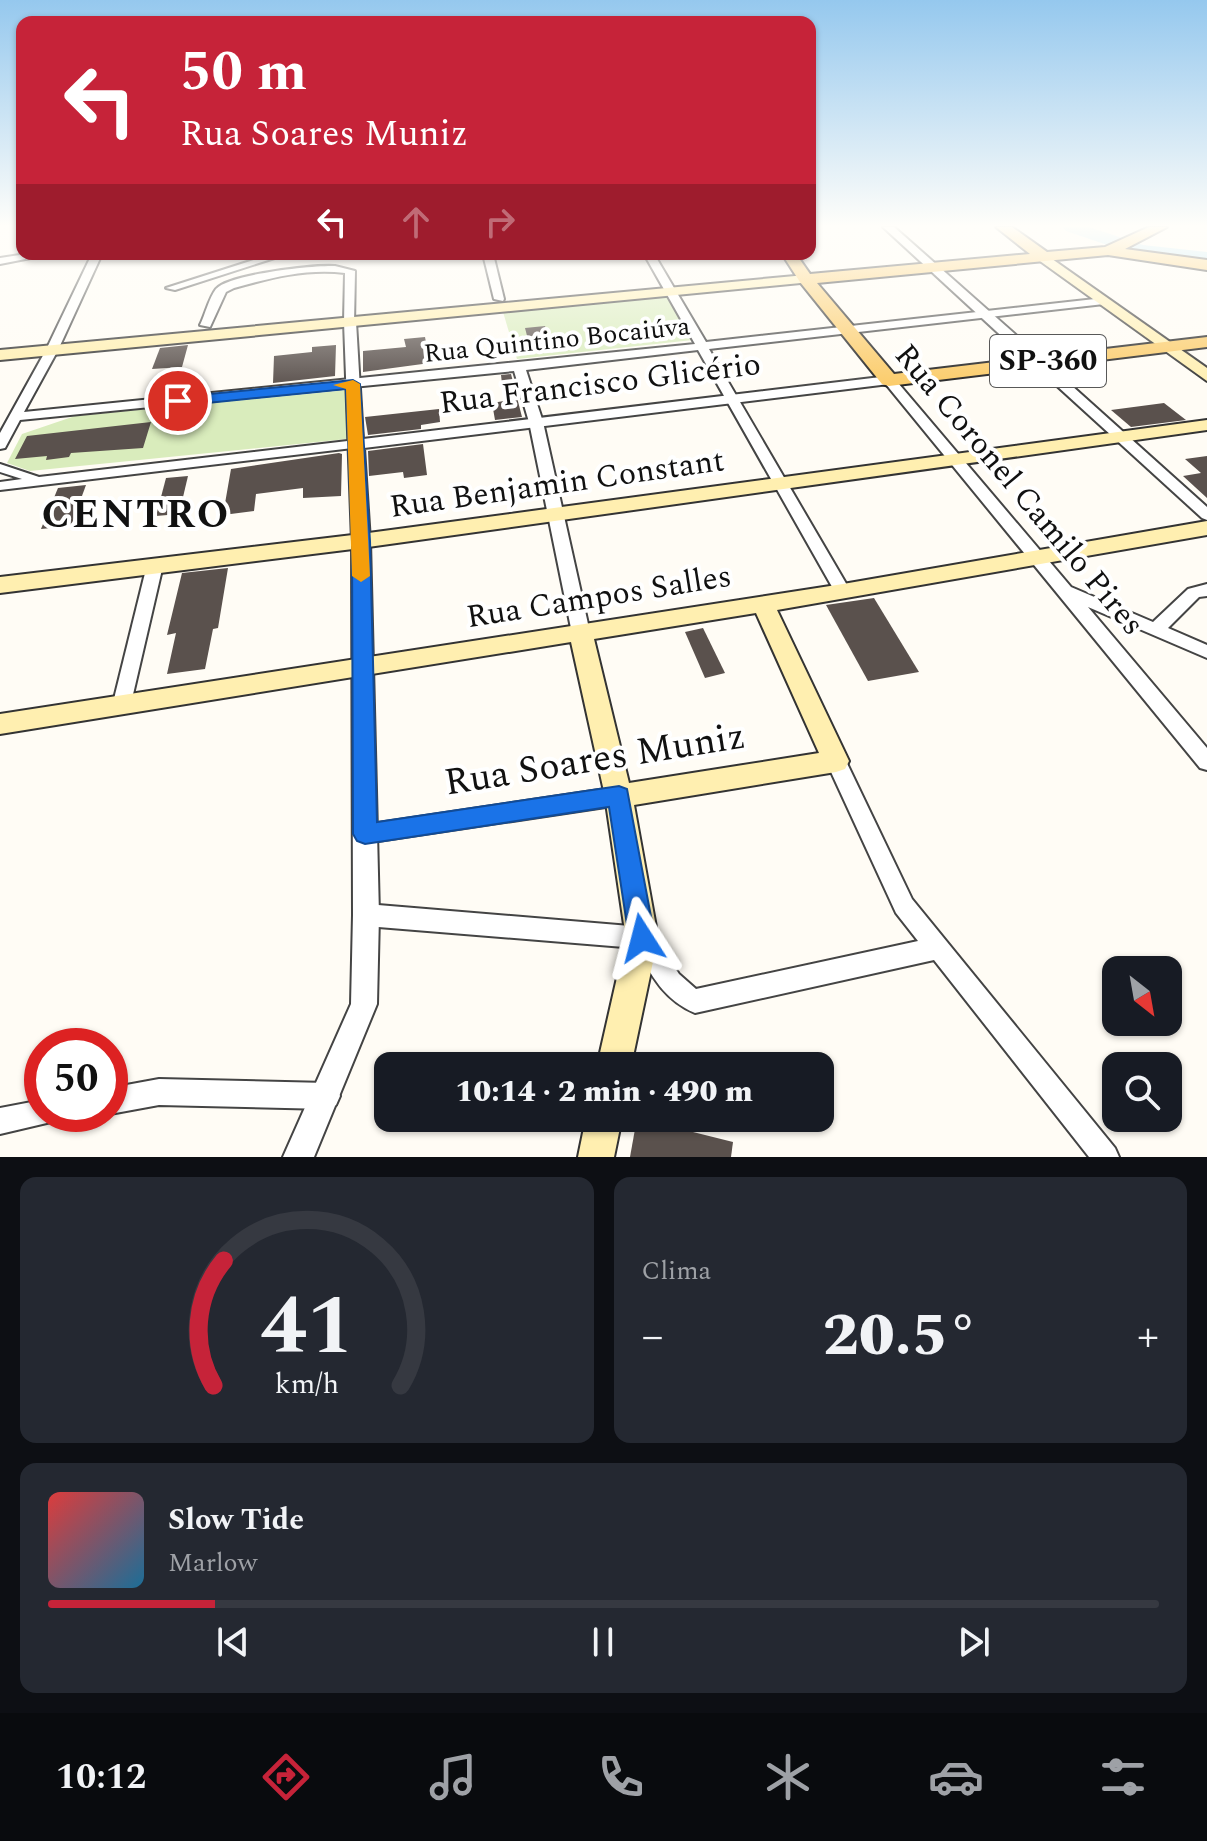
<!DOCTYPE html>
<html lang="pt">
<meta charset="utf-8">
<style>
:root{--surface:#171b24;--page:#242831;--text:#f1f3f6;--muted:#9ea1a6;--line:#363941;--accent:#c62339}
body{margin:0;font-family:Spectral,serif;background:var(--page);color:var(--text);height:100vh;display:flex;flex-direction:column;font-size:30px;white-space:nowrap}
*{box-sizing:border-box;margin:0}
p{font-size:26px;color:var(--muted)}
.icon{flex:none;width:44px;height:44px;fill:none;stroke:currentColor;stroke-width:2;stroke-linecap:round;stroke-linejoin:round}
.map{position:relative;height:1157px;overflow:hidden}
.panel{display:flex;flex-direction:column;gap:20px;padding:20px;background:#0d0f14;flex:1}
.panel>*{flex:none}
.banner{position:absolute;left:16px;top:16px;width:800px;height:244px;border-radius:16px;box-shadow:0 2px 6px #0004;background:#c62339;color:#fff;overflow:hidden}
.needle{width:52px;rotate:149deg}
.buttons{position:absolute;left:1102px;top:956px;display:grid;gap:16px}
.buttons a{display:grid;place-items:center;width:80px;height:80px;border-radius:16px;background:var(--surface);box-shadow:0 2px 6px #0004;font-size:40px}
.speed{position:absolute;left:24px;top:1028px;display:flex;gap:16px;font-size:40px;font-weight:700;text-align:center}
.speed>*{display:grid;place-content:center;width:104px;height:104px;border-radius:50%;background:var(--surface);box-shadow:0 2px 6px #0004;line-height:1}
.speed .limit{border:12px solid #d22;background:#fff;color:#111}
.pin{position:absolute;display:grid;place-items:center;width:68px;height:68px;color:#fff;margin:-34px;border:4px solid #fff;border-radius:50%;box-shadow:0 2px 8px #0007}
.me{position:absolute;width:88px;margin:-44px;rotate:351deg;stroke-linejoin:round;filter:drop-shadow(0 0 6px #0008)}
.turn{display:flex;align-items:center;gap:28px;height:168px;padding:0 32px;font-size:36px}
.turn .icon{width:104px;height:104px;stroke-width:2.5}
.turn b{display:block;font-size:56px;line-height:68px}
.lanes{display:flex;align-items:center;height:76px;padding:0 32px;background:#0003;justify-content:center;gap:40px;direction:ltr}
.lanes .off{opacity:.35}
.big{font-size:60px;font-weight:800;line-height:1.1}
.panel .card{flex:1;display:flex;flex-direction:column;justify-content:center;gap:12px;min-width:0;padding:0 28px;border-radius:16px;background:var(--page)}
.panel .dial{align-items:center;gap:0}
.dial svg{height:208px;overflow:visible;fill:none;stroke:var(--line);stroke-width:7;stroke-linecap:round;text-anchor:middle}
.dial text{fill:var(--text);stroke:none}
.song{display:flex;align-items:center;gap:24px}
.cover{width:96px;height:96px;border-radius:12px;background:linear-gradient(135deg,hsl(0 70% 55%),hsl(200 70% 35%))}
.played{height:8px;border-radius:4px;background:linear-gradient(90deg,var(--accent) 15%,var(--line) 15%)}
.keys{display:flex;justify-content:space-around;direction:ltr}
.heat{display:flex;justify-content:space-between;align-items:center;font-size:44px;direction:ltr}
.panel .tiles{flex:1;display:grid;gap:20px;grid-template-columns:1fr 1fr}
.card:last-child{grid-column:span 2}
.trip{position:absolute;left:374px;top:1052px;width:460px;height:80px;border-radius:16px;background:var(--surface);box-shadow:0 2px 6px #0004;font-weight:800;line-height:80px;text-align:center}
.dock{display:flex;height:128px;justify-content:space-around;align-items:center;background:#090b0e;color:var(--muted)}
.dock .icon{width:56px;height:56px}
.dock .current{color:var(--accent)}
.dock b{font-size:36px;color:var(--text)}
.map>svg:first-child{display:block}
</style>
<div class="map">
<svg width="1207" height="1157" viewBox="0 0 1207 1157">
<rect width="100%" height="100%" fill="#fffcf5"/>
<g fill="#d9ecbc">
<path d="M 667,295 L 693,340 L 517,359 L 503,312 Z"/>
<path d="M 347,390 L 347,439 L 30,471 L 7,463 L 22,434 L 75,416 Z"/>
</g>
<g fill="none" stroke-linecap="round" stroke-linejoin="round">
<path fill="#b8e5f8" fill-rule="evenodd" d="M 1063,227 L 1089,227 L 1143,245 L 1207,252 L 1207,264 L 1140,256 L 1066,231 Z"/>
</g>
<g fill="#5a514d">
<path d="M 545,326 L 553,348 L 531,351 L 525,328 Z"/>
<path d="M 425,337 L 430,363 L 363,372 L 363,351 L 406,347 L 404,339 Z"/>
<path d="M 188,345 L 182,367 L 152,369 L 160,348 Z"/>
<path d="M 336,345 L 335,376 L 273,383 L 274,356 L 312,352 L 312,347 Z"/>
<path d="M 511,374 L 522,417 L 495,420 L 492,403 L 504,401 L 501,375 Z"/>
<path d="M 1164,403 L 1186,420 L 1131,427 L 1111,410 Z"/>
<path d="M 439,409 L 440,422 L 421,425 L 421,429 L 368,435 L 365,417 Z"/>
<path d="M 151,422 L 143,448 L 71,453 L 69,457 L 46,460 L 47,456 L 15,459 L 27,436 Z"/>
<path d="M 423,444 L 427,475 L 404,478 L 403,472 L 369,476 L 368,451 Z"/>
<path d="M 339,453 L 342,454 L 341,496 L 303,498 L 303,488 L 256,494 L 254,511 L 223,515 L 231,469 Z"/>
<path d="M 1207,456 L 1207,498 L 1183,476 L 1201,473 L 1185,459 Z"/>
<path d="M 188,476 L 179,514 L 156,516 L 166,478 Z"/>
<path d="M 86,485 L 71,526 L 41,529 L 58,488 Z"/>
<path d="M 228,568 L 218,628 L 213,629 L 205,669 L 167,674 L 176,633 L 167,635 L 182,573 Z"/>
<path d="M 874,598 L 919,672 L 868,681 L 826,605 Z"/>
<path d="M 703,628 L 725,673 L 705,678 L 685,632 Z"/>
<path d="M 637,1118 L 733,1142 L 731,1157 L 630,1157 Z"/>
</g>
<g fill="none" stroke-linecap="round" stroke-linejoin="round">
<defs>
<g id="minor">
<path d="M 26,254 L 51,254 L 0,264 L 0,258 Z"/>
<path d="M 92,254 L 102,254 L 58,350 L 24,412 L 695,344 L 644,254 L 654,254 L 706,342 L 1104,298 L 1109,301 L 1104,304 L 709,349 L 851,592 L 843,598 L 835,592 L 698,350 L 526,370 L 543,422 L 590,633 L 587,637 L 575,637 L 572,633 L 529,422 L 514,371 L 20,420 L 5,448 L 0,449 L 0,433 L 46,350 Z"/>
<path d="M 272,254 L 287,254 L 175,290 L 166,288 Z"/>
<path d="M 483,254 L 493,254 L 504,299 L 503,301 L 494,299 Z"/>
<path d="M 335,266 L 355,271 L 354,324 L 344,322 L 345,273 C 307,268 270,278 234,288 L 226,292 L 210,327 L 200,325 C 205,315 209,298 216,289 C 229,274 314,265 335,266 Z"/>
<path d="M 1038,358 L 1042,359 L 1207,507 L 1207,520 L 1202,518 L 1034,365 L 1034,359 Z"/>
<path d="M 889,376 L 893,377 L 1071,587 L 1153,622 L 1188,589 L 1207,584 L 1207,596 L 1199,597 L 1168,628 L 1207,645 L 1207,658 L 1088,607 L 1207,748 L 1207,770 L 1200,768 L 885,383 L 885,377 Z"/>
<path d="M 356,440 L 361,441 L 361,447 L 0,490 L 0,482 L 22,479 L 0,472 L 0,464 L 39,477 Z"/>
<path d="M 155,560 L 163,565 L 131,703 L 128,708 L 122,710 L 116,708 L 113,703 L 147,565 Z"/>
<path d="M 836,753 L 843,755 L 912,899 L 1115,1148 L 1119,1157 L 1089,1157 L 934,960 L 695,1013 C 664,1000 652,976 636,948 L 366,926 L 358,922 L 355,915 L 358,908 L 366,904 L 642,927 L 650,930 L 679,974 L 696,989 L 918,941 L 896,913 L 826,761 L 829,755 Z"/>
<path d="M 619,787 L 626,790 L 629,796 L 626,802 L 619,805 L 365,843 L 358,840 L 355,834 L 358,828 L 365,825 Z"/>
<path d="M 159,1079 L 327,1083 L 336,1087 L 340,1096 L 336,1105 L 327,1109 L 159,1105 L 110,1114 L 110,1088 Z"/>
<path d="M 42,1100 L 42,1114 L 55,1114 L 51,1122 L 0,1134 L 0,1108 Z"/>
</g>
<g id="tertiary">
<path d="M 883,227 L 894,227 L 1043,359 L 1043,365 L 1033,365 Z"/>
<path d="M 350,318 L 356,322 L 363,439 L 889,376 L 896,380 L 889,384 L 364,448 L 370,541 L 379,915 L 377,1004 L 314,1157 L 283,1157 L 351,1004 L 353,915 L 352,541 L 344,322 Z"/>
</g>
<g id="secondary">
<path d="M 319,254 L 395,254 L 388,258 L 326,258 Z"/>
<path d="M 1045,254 L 1207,368 L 1207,381 L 1040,261 L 1038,258 Z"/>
<path d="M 806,275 L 813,279 L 811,282 L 0,360 L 0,350 Z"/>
<path d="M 1207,420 L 1207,430 L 361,548 L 0,593 L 0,577 L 361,534 Z"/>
<path d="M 1207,521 L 1207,535 L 777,610 L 849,761 L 845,769 L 836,772 L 634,805 L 658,938 L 631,1066 L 597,1066 L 626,938 L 605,796 L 571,642 L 0,734 L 0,714 L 843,584 ZM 756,613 L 819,753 L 629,783 L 594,639 Z"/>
<path d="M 586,1118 L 622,1118 L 614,1157 L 578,1157 Z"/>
</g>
<path id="primary" d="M 996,227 L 1012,227 L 1047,252 L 1105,247 L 1149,227 L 1167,227 L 1125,249 L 1207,260 L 1207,270 L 1108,255 L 817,283 L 894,374 L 1207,337 L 1207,347 L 889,386 L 882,384 L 800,282 L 782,254 L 796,254 L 810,274 L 1030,254 Z"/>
</defs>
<use href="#minor" stroke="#444" stroke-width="4"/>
<use href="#tertiary" stroke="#444" stroke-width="4"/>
<use href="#secondary" stroke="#333" stroke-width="4"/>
<use href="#primary" stroke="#222" stroke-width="4"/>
<use href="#minor" fill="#fff" fill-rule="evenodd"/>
<use href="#tertiary" fill="#fff" fill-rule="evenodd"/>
<use href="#secondary" fill="#ffefb0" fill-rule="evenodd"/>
<use href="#primary" fill="#fbcb68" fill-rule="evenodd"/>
</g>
<linearGradient id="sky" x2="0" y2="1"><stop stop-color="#95c8ee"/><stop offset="0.58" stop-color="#fffefa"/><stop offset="1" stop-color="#fffefa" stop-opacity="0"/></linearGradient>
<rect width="1207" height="389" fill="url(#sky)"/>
<path fill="#1a73e8" stroke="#114b97" stroke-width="2" d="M 353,380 L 360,384 L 370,541 L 377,822 L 619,786 L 627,789 L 655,938 L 651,947 L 642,950 L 633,947 L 629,938 L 609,807 L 365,844 L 357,841 L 353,834 L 352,541 L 346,389 L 178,406 L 170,401 L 178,397 Z"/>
<path fill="#f59e0b" d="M 353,380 L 360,384 L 370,576 L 361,582 L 352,576 L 346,389 L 333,385 Z"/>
<g text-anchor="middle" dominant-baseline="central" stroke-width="8" stroke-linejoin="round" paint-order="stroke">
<g font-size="26" fill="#111" stroke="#fff">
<text transform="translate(557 340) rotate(-6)">Rua Quintino Bocaiúva</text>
</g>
<rect fill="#fff" stroke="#585858" stroke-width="2" x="990" y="335" width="116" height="52" rx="6"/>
<g font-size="30" font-weight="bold" fill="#111">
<text x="1048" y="361">SP-360</text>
</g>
<g font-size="32" fill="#111" stroke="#fff">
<text transform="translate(600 384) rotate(-7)">Rua Francisco Glicério</text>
<text transform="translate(557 484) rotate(-8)">Rua Benjamin Constant</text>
<text transform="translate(1019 490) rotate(50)">Rua Coronel Camilo Pires</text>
<text transform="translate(599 597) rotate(-9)">Rua Campos Salles</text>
</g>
<g font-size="38" fill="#111" stroke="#fff">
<text transform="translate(595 760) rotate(-9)">Rua Soares Muniz</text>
</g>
<g font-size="40" font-weight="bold" letter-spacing="2" fill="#111" stroke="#fff">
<text x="136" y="515">CENTRO</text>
</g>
</g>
</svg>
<div class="buttons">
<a><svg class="needle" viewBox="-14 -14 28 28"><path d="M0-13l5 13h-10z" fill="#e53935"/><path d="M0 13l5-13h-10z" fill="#9ea1a6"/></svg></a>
<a><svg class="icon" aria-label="search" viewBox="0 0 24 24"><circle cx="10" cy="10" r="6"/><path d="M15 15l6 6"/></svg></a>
</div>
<div class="speed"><div class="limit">50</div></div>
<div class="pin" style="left:178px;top:401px;background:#d93025"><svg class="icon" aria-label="arrive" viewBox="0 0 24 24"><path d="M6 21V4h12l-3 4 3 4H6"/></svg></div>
<svg class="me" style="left:642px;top:938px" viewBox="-20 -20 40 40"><path d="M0-17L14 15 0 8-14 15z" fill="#1a73e8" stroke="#fff" stroke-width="4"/></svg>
<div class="trip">10:14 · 2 min · 490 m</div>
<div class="banner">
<div class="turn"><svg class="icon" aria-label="left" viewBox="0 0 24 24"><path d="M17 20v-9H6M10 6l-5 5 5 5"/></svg><div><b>50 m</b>Rua Soares Muniz</div></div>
<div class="lanes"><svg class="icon" aria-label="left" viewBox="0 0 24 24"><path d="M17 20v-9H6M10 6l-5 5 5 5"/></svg><svg class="icon off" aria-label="ahead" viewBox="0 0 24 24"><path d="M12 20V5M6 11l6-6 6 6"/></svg><svg class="icon off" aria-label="right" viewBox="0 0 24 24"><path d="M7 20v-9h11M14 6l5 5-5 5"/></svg></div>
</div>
</div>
<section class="panel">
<div class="tiles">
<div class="card dial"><svg viewBox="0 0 100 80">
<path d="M14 69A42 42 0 1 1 86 69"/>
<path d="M14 69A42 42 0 0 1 18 21" stroke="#c62339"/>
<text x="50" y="56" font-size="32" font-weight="700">41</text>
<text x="50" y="72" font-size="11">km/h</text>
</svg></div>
<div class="card"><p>Clima</p>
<div class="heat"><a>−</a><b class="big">20.5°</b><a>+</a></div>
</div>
<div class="card">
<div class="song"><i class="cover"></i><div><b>Slow Tide</b><p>Marlow</p></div></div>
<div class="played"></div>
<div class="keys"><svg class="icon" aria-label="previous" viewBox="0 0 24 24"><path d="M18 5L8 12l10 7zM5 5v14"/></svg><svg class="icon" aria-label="pause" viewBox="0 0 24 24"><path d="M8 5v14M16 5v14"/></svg><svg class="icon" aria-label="next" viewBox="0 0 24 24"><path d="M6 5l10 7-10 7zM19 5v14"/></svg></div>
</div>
</div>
</section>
<nav class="dock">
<b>10:12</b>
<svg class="icon current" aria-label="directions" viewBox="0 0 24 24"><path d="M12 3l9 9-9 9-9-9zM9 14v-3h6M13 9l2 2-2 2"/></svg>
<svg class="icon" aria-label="music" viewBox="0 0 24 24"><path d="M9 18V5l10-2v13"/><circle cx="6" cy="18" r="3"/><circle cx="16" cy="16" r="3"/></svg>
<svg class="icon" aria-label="phone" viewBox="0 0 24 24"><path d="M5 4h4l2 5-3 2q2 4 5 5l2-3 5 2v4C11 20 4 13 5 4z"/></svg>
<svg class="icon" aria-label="climate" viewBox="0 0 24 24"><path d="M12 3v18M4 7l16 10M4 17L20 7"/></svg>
<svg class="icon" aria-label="car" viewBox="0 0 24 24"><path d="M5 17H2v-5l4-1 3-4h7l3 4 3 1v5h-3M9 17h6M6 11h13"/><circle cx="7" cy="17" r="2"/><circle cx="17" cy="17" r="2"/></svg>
<svg class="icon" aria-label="filters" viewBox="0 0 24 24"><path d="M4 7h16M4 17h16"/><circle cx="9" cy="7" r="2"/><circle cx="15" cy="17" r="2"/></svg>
</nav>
